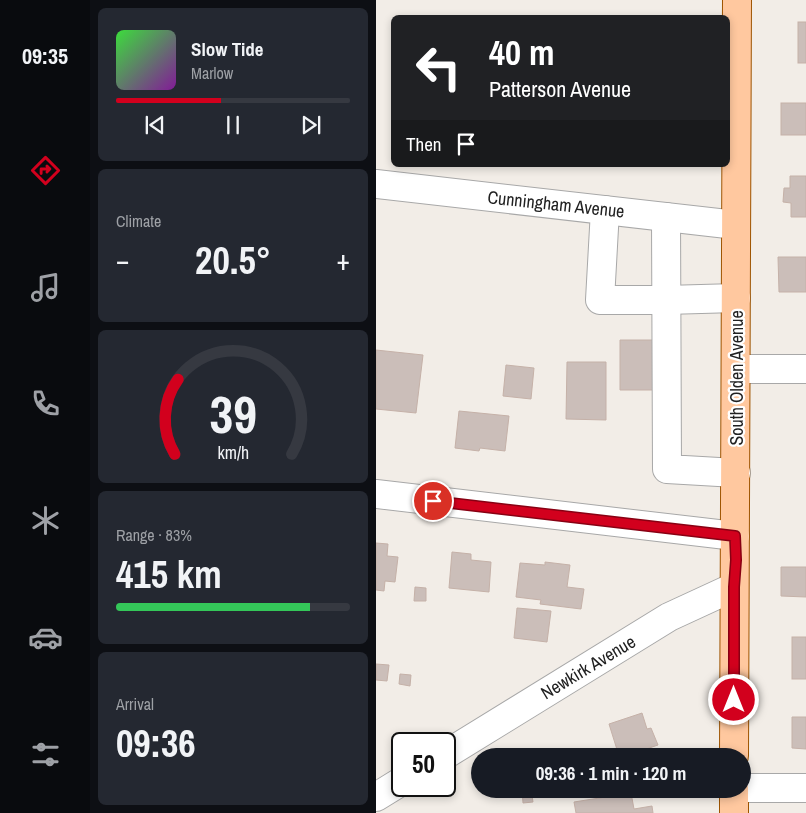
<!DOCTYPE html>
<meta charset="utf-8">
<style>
:root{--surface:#171b24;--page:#242831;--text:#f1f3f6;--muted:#9ea1a6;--line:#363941;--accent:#d2001d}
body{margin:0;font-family:"Archivo Narrow",sans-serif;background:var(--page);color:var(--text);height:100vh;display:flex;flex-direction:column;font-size:19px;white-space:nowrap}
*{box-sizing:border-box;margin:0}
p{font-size:16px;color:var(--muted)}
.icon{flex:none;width:28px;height:28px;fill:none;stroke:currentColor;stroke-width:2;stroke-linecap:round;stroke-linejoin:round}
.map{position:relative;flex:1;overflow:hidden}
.details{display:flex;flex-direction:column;gap:8px;padding:8px;background:#0d0f14;width:286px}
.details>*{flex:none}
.top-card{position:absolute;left:15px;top:15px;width:339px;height:152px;border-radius:8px;box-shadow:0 2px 8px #0003;background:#202124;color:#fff;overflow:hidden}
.speed{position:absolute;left:15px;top:732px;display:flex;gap:10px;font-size:25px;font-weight:700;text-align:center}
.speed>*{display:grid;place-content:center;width:65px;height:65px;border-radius:50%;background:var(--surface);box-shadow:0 2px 8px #0003;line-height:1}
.speed .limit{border:2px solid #111;border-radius:8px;background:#fff;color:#111}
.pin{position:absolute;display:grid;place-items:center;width:42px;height:42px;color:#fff;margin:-21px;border:2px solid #fff;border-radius:50%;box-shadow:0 1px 5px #0007}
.me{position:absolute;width:55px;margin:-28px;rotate:0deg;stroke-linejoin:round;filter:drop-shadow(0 0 4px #0008)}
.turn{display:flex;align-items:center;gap:18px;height:105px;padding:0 15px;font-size:22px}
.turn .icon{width:65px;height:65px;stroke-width:2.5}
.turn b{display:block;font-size:35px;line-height:42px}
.then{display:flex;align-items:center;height:48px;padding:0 15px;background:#0003;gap:10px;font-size:19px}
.big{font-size:38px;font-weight:800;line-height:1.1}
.details .tile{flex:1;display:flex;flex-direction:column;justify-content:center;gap:8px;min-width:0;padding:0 18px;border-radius:8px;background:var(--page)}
.details .dial{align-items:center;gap:0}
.dial svg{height:130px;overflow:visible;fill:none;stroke:var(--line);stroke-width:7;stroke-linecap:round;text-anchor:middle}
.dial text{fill:var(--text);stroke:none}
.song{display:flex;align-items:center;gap:15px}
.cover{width:60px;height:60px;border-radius:8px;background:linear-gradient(135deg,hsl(120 70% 55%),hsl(290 70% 35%))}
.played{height:5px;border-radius:2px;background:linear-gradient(90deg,var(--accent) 45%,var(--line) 45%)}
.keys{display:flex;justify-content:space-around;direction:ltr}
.heat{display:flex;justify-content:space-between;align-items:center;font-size:28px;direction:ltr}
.charge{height:8px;border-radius:4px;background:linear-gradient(90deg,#34c759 83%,var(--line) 0)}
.trip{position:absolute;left:95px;top:748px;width:280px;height:50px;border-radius:25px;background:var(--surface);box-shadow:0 2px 8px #0003;font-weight:800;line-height:50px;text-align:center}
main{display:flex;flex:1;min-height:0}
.dock{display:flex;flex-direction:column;width:90px;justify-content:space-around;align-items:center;background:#090b0e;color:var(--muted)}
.dock .icon{width:35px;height:35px}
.dock .current{color:var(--accent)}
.dock b{font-size:22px;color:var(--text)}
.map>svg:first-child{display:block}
</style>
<main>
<nav class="dock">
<b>09:35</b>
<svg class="icon current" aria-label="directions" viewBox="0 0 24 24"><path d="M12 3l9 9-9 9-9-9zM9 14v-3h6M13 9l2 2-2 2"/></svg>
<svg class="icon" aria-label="music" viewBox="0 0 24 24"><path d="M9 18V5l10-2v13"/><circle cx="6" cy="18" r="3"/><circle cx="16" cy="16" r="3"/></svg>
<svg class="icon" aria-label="phone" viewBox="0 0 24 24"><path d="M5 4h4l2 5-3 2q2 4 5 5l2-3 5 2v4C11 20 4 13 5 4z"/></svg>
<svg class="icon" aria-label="climate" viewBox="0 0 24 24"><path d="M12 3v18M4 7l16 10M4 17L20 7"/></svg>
<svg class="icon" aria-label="car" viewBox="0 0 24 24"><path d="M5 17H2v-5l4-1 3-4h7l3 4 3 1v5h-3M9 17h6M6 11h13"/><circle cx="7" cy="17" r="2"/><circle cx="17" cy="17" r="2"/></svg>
<svg class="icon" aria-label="filters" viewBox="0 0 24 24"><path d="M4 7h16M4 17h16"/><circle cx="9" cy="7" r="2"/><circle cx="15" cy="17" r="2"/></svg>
</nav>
<section class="details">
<div class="tile">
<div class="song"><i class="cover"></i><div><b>Slow Tide</b><p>Marlow</p></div></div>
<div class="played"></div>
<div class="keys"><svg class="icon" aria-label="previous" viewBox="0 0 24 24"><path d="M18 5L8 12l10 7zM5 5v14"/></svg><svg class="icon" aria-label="pause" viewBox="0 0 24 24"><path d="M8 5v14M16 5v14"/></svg><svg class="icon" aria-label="next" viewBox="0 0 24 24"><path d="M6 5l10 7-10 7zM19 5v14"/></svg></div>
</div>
<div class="tile"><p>Climate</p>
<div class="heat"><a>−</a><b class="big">20.5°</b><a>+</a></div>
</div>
<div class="tile dial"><svg viewBox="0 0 100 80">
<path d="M14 69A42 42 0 1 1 86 69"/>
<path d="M14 69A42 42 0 0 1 16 23" stroke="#d2001d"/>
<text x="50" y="56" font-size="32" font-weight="700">39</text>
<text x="50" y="72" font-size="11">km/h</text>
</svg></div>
<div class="tile"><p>Range · 83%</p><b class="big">415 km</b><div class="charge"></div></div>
<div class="tile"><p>Arrival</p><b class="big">09:36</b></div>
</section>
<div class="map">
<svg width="430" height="813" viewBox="0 0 430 813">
<rect width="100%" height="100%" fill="#f2ede7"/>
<g fill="#cbbeb9" stroke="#c5b1a8">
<rect x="422" y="22" width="8" height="41"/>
<rect x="405" y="103" width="25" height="32"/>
<path d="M 414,176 L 430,176 L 430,217 L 415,217 L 415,203 L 407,202 L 408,188 L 414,188 Z"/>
<path d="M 402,257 L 430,257 L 430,292 L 403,292 Z"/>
<path d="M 244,340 L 301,340 L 302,390 L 244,390 Z"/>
<path d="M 0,350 L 47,355 L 40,413 L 0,409 Z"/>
<path d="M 191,362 L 230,362 L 230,420 L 190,419 Z"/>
<path d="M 130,365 L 158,368 L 155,399 L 127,396 Z"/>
<path d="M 83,411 L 133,416 L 129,451 L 104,448 L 103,451 L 79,448 Z"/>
<path d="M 0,543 L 12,544 L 11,556 L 22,557 L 19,582 L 9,581 L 8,591 L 0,590 Z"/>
<path d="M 76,552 L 95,554 L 95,560 L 115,562 L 113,592 L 73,588 Z"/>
<path d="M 169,562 L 194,565 L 191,587 L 208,589 L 205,609 L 164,604 L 165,600 L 140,597 L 144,563 L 169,565 Z"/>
<path d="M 405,567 L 430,567 L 430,597 L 405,596 Z"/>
<path d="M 39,587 L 50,588 L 50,601 L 38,601 Z"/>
<path d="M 141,608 L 175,611 L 171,642 L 138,638 Z"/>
<rect x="416" y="637" width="14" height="42"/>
<path d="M 0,664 L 13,665 L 11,681 L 0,680 Z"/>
<path d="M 24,674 L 35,675 L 34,686 L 23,684 Z"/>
<path d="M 266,713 L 271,729 L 275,728 L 282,745 L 250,756 L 243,756 L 233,724 Z"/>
<path d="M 416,717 L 430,717 L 430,749 L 416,748 Z"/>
<path d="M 146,789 L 155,789 L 157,802 L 147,803 Z"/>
<path d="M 255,793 L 258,809 L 276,806 L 277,813 L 200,813 L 198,802 Z"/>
</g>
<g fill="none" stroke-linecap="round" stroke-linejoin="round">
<defs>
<g id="minor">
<path d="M 0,184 L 360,225"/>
<path d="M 229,210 L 224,300 L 290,300 L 360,298"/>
<path d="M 290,217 L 291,469 L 360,473"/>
<path d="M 360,369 L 430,369"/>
<path d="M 0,494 L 359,536"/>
<path d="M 69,755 L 293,617 L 358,587"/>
<path d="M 366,788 L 430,788"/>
<path d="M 0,797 L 26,781"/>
</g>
<g id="major">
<path d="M 358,756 L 361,0"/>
<path d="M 358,789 L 358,813"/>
</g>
</defs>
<use href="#minor" stroke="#a8a8a8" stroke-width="30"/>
<use href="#major" stroke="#9e5400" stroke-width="30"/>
<use href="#minor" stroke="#fff" stroke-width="28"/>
<use href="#major" stroke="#ffc89f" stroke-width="28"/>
</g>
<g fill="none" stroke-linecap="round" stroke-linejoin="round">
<defs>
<path id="route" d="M 57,501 L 359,536 L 360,560 L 358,587 L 358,700"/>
</defs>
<use href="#route" stroke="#880013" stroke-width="12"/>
<use href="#route" stroke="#d2001d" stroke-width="9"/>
</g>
<g text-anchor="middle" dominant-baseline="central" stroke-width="4.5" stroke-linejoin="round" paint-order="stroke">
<g font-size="18" fill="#212121" stroke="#fff">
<text transform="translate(180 204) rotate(6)">Cunningham Avenue</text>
<text transform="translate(360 378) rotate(-90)">South Olden Avenue</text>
<text transform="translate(212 667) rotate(-31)">Newkirk Avenue</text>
</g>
</g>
</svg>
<div class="speed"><div class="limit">50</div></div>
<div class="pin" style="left:57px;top:501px;background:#d93025"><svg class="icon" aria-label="arrive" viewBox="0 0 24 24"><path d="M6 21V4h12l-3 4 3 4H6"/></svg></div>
<svg class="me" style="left:358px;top:700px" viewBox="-20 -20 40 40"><circle r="17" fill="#d2001d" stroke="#fff" stroke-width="3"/><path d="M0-11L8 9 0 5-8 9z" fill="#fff"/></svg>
<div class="trip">09:36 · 1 min · 120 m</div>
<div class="top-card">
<div class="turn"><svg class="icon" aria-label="left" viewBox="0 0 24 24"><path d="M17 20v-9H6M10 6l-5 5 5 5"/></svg><div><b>40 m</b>Patterson Avenue</div></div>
<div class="then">Then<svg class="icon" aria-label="arrive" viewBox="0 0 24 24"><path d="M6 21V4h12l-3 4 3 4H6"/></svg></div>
</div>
</div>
</main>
